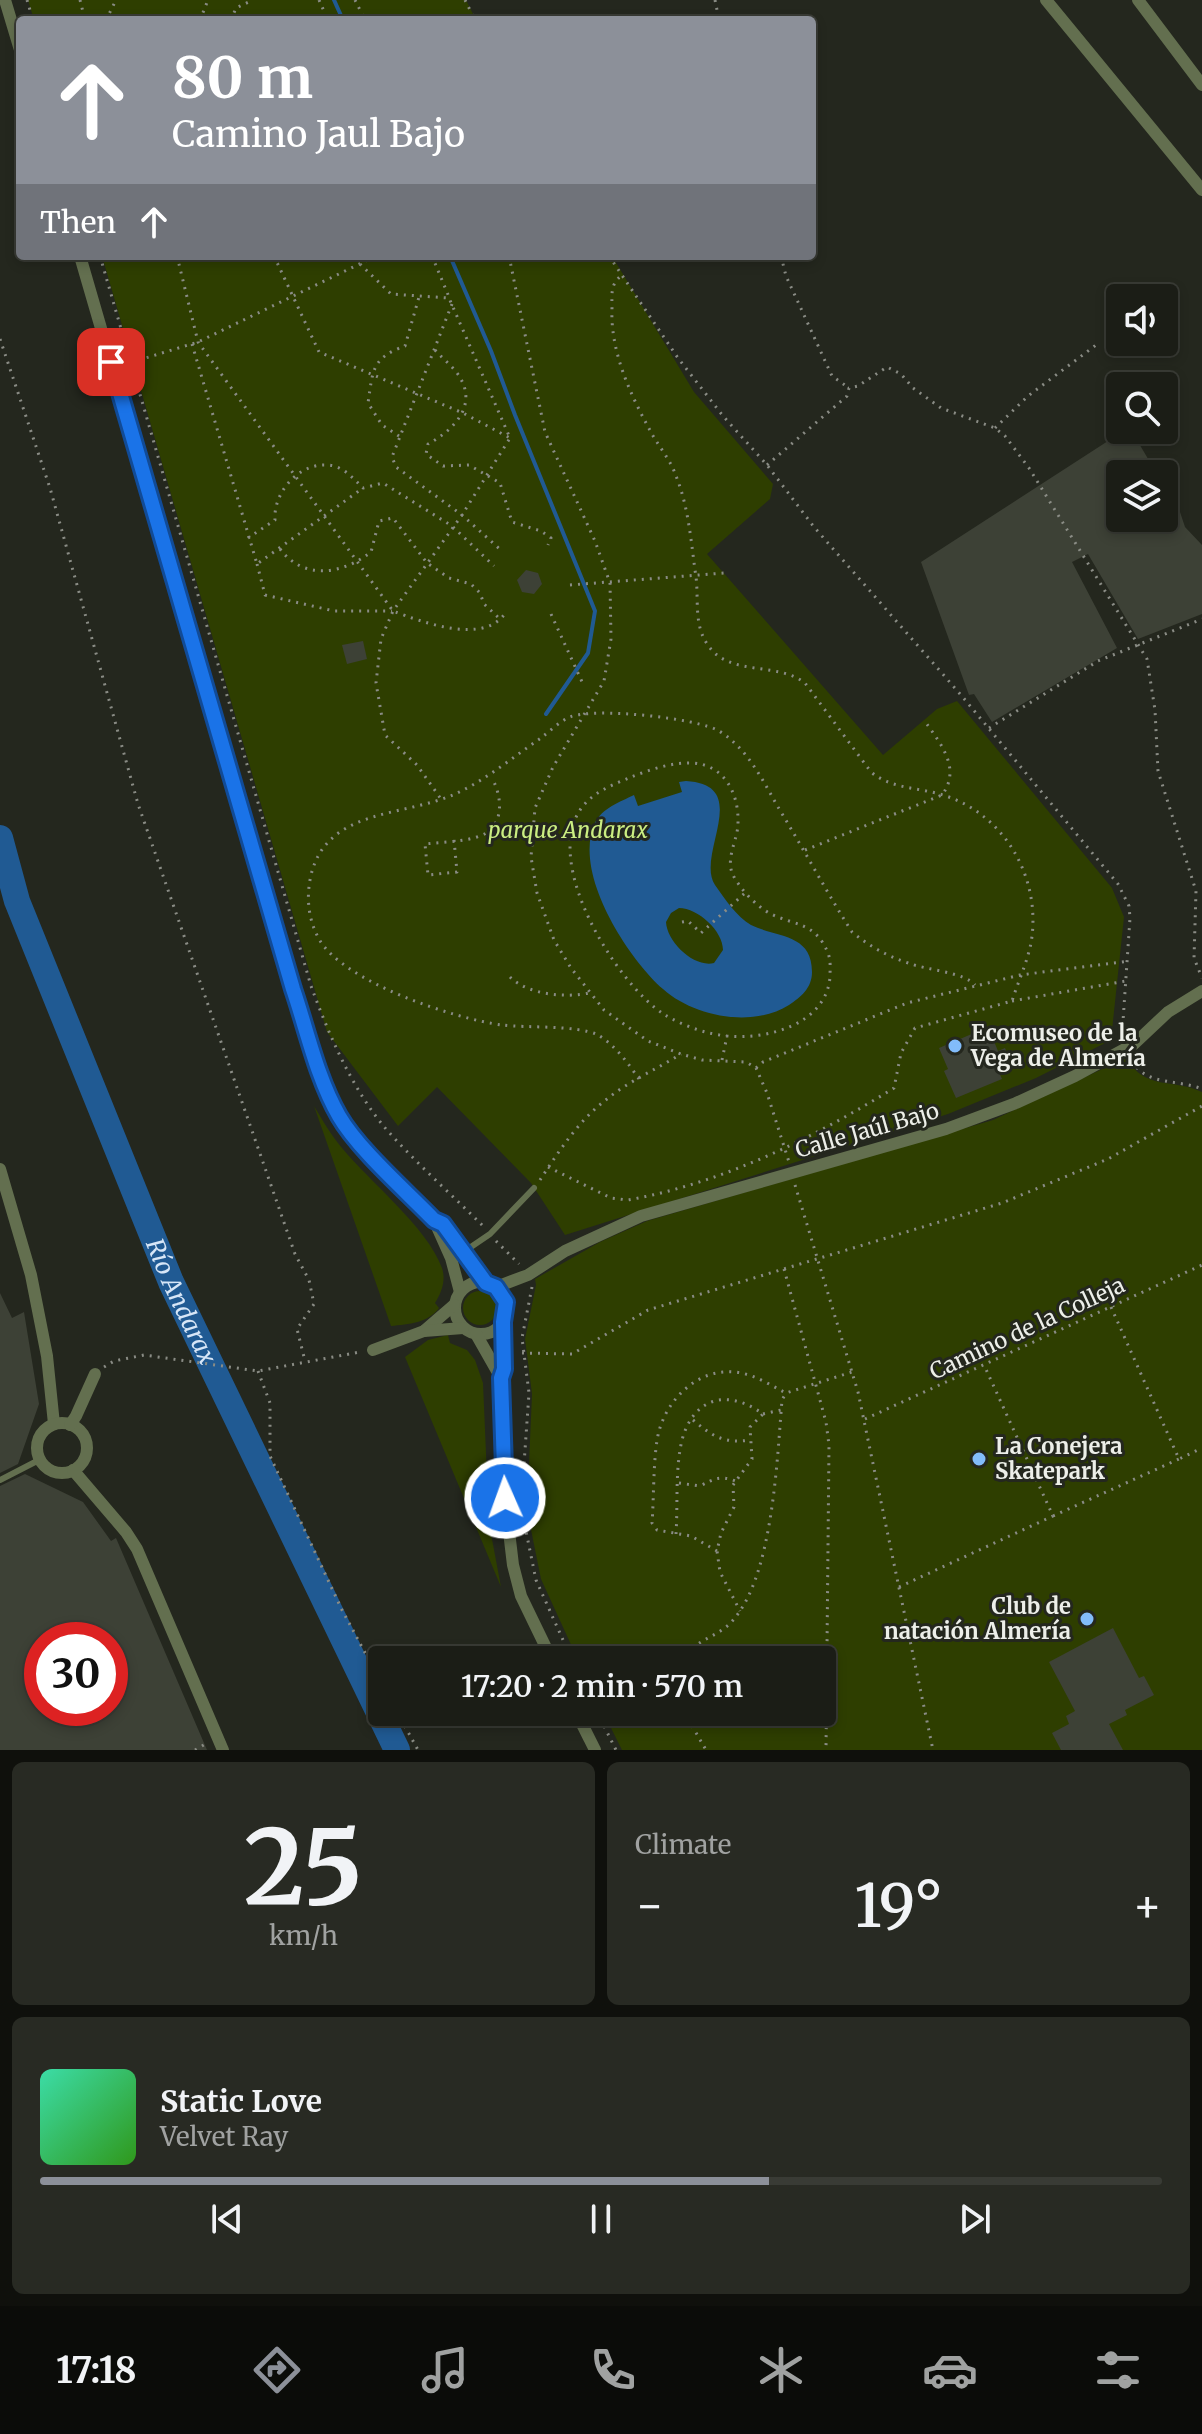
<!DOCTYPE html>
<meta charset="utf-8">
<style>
:root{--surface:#1b1d16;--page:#282a23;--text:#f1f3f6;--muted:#a0a2a1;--line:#393b35;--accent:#8c9099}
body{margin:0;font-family:Merriweather,serif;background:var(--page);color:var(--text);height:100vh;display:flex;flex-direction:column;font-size:30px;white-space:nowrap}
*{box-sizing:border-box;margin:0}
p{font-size:26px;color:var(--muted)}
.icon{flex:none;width:44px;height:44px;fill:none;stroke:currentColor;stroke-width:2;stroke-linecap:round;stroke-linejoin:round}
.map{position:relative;height:1750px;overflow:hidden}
.drawer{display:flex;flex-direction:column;gap:12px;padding:12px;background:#0f100c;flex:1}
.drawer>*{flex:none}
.hud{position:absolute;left:16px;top:16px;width:800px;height:244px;border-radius:8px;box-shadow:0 4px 12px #0003,0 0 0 2px var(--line);background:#8c9099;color:#fff;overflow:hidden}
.tools{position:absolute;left:1106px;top:284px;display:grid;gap:16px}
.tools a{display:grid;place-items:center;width:72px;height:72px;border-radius:8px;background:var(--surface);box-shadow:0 4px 12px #0003,0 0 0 2px var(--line);font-size:40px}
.speed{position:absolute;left:24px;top:1622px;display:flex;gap:16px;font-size:40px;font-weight:700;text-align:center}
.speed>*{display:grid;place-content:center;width:104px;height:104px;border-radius:50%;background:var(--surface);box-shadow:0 4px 12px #0003,0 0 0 2px var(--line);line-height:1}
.speed .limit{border:12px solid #d22;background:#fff;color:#111}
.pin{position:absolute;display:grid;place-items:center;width:68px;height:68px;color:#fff;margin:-34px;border-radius:16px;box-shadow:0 4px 12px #0006}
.me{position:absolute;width:88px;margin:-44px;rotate:358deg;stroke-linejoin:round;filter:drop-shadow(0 0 6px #0008)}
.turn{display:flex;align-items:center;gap:28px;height:168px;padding:0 24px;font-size:36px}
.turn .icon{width:104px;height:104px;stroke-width:2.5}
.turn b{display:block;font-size:56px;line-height:68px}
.then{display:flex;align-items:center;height:76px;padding:0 24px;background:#0003;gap:16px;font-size:30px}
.big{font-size:60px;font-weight:600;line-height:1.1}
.drawer .widget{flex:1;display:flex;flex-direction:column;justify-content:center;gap:12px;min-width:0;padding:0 28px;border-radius:12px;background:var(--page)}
.drawer .dial{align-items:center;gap:0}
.dial b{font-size:104px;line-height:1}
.song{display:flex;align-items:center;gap:24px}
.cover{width:96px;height:96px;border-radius:12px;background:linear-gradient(135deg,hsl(160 70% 55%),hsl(110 70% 35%))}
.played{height:8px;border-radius:4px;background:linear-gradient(90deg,var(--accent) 65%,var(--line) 65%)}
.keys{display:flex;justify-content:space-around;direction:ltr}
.heat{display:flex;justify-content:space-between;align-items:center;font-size:44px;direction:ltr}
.drawer .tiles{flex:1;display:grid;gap:12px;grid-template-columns:1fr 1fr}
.widget:last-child{grid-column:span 2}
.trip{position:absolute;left:368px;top:1646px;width:468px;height:80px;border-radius:8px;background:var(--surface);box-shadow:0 4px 12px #0003,0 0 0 2px var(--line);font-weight:600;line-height:80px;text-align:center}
.tab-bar{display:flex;height:128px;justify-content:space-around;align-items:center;background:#0b0c09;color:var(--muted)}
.tab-bar .icon{width:56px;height:56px}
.tab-bar .selected{color:var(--accent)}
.tab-bar b{font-size:36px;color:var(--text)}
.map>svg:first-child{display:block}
</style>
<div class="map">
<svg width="1202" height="1750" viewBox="0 0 1202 1750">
<rect width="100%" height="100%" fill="#24271e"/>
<g fill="#2e3e00">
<path d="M 28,0 L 466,0 L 476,20 L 34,20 Z"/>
<path d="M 102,256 L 612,256 L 694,392 L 773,484 L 770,499 L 707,554 L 883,755 L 937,709 L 957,701 L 1112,888 L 1124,917 L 1111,1040 L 1036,1078 L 948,1114 L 565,1235 L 531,1183 L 437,1087 L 398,1126 L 327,1032 Z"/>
<path d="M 1126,1058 C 1146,1091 1172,1078 1202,1092 L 1202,1750 L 622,1750 L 603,1712 L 822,1712 L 822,1660 L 578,1660 L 541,1579 L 527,1510 L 532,1394 L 525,1339 L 536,1285 L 535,1279 L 600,1242 L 647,1221 L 993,1120 Z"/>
<path d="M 314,1106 C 323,1121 331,1135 342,1148 C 370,1182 427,1227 442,1268 C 446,1280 442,1292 435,1303 L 439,1308 C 428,1323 409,1324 391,1326 Z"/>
<circle cx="480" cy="1308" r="17"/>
<path d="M 448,1335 L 450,1343 L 467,1350 L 475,1360 L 483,1383 L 489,1523 L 501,1587 L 405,1357 L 428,1340 Z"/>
</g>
<path fill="#205a93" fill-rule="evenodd" d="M 686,781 C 754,785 695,855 715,885 C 724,898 737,917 751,925 C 777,938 812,933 812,972 C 812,988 801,997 789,1005 C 753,1028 694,1017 663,989 C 627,957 572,872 595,823 C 602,808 620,802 634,795 L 638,806 L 682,792 L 679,782 ZM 679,908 C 698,908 723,931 723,950 L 714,963 C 694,968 667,942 666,922 L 671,913 Z"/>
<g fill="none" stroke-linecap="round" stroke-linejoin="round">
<g stroke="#205a93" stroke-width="4">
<path d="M 334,0 L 343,20"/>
<path d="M 450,256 L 491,351 L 515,415 L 595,611 L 588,653 L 546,714"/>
</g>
<path stroke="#205a93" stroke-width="26" id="s1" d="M 0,838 L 17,901 L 171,1282 L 397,1750"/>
</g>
<g fill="#3d4136" fill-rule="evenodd">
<path d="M 1125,430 L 1131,430 L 1157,474 L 1120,474 L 1120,518 L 1164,518 L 1164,485 L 1180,512 L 1185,527 L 1202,545 L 1202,614 L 1138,639 L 1088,554 L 1072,562 L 1117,648 L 992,722 L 974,694 L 969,695 L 921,562 Z"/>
<path d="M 526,570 L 538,573 L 542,584 L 534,594 L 522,592 L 517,580 Z"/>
<path d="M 363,641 L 367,659 L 347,664 L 342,645 Z"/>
<path d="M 988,1027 L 998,1051 L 1005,1048 L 1011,1062 L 997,1068 L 1002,1079 L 956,1098 L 944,1071 L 948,1069 L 939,1048 Z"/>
<path d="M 0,1293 L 12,1318 L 24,1312 L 39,1404 L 18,1464 L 0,1473 Z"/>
<path d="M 25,1474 L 83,1502 L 111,1541 L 116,1538 L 207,1750 L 0,1750 L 0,1486 ZM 42,1640 L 110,1640 L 110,1708 L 42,1708 Z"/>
<path d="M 1113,1628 L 1139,1678 L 1144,1676 L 1154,1695 L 1125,1710 L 1127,1715 L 1109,1724 L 1123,1750 L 1061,1750 L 1052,1733 L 1069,1724 L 1066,1716 L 1075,1711 L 1049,1662 Z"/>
</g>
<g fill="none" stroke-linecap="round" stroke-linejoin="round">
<g stroke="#8a8c85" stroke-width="3" stroke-dasharray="2 6" stroke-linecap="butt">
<path d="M 27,0 L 33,20"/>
<path d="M 80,0 L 85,20"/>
<path d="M 319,0 L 328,20"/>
<path d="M 355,0 L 365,20"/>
<path d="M 465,0 L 475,20"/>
<path d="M 715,0 L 719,20"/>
<path d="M 106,20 L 116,0"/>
<path d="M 200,20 L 208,0"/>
<path d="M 231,20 L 236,8 L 253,0"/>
<path d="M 100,256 L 311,986 C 329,1035 352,1089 386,1129 C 416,1163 451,1194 483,1226"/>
<path d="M 177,256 L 198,342 L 393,611 C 422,622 485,646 506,612"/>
<path d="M 274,256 L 319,352 L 463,413 L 510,438"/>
<path d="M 360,256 L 360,264 L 391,294 L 449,298 L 510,438 L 462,515 L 393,611 L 381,639 L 376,683 L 385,735 L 417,765 L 441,799"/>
<path d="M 432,256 L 449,297"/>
<path d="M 509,256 L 545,432 L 595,541 L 610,583 L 611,639 L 604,681 L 553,767 L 535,808 L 531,857 L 537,893 L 554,940 L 571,968 L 604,1010 L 648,1041 L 681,1054 L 702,1060 L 746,1062 L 756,1068 L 767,1093 L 789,1162"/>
<path d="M 609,256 L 678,358 L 723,416 L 767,465 L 814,527 L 961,695 L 1118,884 L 1129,906 L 1130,918 L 1122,1036"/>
<path d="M 781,256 L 786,276 L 832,376 L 849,388"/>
<path d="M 452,304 L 392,457 L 396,467 L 462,515 L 503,552"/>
<path d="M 0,339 L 50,488 L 138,804 L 295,1254 L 309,1280 L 314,1304 L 297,1329 L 305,1361"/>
<path d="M 192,344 L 257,564 L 363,488"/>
<path d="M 435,350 C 442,358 451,365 457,373 C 480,404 454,430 428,444 L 426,454 L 443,466 L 469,465 L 500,483 L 512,522 L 541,531 L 551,538 L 548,545"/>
<path d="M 139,360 L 198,342 L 376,256"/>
<path d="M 995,428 L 1028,396 L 1096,345"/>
<path d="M 399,436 L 382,425 L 368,403 C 373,371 371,358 405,346 L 419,297"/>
<path d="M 767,465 L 847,396 L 849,388 L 858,386 L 887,367 L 901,374 L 913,388 L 941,408 L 995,428 L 1005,436 L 1029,468 L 1147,659 L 1155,710 L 1158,771 L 1196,891 L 1194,958 L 1202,978"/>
<path d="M 248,538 L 275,520 C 273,494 297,464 326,465 C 342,465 352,477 363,488 L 383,483 L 452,526 L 494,566"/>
<path d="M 280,549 C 304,581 343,574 371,552 L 379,521 L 393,518 L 427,563 L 449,578 L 471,584 L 480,593 L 484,604 L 501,620"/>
<path d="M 257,564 L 265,595 L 334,611 L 392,611"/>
<path d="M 570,585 L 724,573"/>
<path d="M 551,614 L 583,684"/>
<path d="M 989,728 L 1098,661 L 1202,619"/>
<path d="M 454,840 L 457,872 L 428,875 L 425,844 C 442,842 461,842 477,837 C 505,829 503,798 492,778"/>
<path d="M 805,850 L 942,795 C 962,768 940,743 924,720"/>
<path d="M 682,922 L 688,921 L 701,933 L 746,892"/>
<path d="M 510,977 C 528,995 566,998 589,993"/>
<path d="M 1012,1001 L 1126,981"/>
<path d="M 722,1060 L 727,1036 C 768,1040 826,1024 830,977 C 830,968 831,961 828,953 C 815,922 796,926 771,914 C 757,907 740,889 733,875 C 725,858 738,840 738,823 C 739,793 724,765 693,763 C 672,762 648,770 629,778 C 612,785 594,792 583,806 C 539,860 617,985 665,1015 C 684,1026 706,1034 727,1036"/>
<path d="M 1132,1061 C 1146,1086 1178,1079 1202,1089"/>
<path d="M 756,1068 L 763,1062 L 907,1003 L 1020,975 L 1129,961"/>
<path d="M 639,1079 C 628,1063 615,1045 598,1035 C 578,1025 526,1028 502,1025 C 455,1019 343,982 319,939 C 308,919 306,897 311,875 C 327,808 404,817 455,794 C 486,780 513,757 541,738 C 550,731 560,721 570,717 C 594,707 697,718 719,731 C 747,748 762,779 778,807 C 803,848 826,891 852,932 C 869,946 887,956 908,963 C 926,970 964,972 975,985"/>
<path d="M 548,1167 L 611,1198 L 628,1200 C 723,1183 813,1138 894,1088 L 901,1053 L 915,1028 L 1012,1001 C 1018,982 1027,963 1031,943 C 1042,880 1006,816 946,796 C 920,787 893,790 871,772 L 805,683 C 778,662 732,676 710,648 C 693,627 699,601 696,577 C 691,543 689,508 676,476 C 671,461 660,448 652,434 C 631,396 610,352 612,308 C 612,294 610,284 622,275"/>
<path d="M 540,1180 C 559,1151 579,1120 607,1099 C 629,1081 657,1069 681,1054"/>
<path d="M 795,1185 L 858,1392 L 933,1750"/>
<path d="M 496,1241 L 519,1264"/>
<path d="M 784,1269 L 826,1422 L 829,1445 L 826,1750"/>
<path d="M 532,1287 L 522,1338 L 529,1393 L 521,1507 L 536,1580 L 572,1660"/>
<path d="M 1111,1307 L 1179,1459 L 1202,1448"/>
<path d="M 522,1353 L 572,1354 L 648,1310 L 1002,1203 L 1108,1159 L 1202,1106"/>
<path d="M 104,1367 L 114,1361 L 144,1355 L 258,1371 L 360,1352"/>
<path d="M 258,1371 L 270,1403 L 270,1456 L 342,1610 L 382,1684"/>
<path d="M 763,1414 L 781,1410"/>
<path d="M 865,1419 L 1202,1265"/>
<path d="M 693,1420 C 712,1436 724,1444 750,1440"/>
<path d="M 679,1483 L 700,1486 C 714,1479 720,1475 735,1481"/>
<path d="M 1053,1516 L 1179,1459"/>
<path d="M 676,1534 C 678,1504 675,1469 682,1440 C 694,1396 729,1389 763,1414 L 750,1427 L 752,1459 L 733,1485 L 734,1507 L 721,1533 L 717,1551 L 720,1572 L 740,1611"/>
<path d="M 717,1551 L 691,1536 L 657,1530 L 652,1523 C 654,1499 653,1453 659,1431 C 669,1395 703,1365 741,1373 C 757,1376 772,1386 786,1393 L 852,1372"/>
<path d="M 899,1587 L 1053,1516 L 984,1365"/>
<path d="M 682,1660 C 697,1637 719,1638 734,1619 C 773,1573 777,1460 782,1400 L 786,1393"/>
<path d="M 397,1712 L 418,1750"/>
<path d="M 597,1712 L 616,1750"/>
<path d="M 684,1712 L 706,1750"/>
<path d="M 195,1750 L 207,1743"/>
</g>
<g stroke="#636f4f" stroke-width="6">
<path d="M 465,1251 L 490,1234 L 534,1188"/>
<path d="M 0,1480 L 39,1460"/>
</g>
<g stroke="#636f4f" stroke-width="12">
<path d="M 5,0 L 20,50"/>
<path d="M 1046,0 L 1202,190"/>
<path d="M 1138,0 L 1202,85"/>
<path d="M 80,256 L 293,989 C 307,1030 317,1078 339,1116 C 358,1149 406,1191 434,1220 L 443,1224 L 486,1283"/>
<path d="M 0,1169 L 31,1275 L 47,1356 L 54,1424"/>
<path d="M 434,1220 L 451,1258 L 460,1292"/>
<circle cx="481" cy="1308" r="26"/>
<path d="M 496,1287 L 528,1275 L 565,1251 L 641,1216 L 946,1129 L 1016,1103 L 1075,1076 L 1134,1044 L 1168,1012 L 1202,991"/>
<path d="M 503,1322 L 504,1369 L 501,1378 L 505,1498 L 513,1565 L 521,1596 L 552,1660"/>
<path d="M 424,1331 L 454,1305"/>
<path d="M 476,1334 L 501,1378"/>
<path d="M 373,1350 L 424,1331 L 463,1328"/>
<circle cx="62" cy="1448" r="25"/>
<path d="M 70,1425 L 76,1416 L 95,1374"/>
<path d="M 73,1470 L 126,1532 L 137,1549 L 223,1750"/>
<path d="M 576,1712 L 595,1750"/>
</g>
</g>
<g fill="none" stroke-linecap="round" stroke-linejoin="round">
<defs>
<path id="route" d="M 111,362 L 293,989 C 307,1030 317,1078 339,1116 C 358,1149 406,1191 434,1220 L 443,1224 L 486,1283 L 496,1287 L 506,1302 L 503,1322 L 504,1369 L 501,1378 L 505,1498"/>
</defs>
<use href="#route" stroke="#114b97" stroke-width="20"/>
<use href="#route" stroke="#1a73e8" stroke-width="14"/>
</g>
<g fill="#82bcfa" stroke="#24271e" stroke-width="3">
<circle cx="955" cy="1046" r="8"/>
<circle cx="979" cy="1459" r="8"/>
<circle cx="1087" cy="1619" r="8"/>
</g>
<g text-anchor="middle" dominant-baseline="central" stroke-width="6" stroke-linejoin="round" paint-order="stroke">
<g font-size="22" font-style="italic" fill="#cbee82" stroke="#24271e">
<text x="568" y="830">parque Andarax</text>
</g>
<g font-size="22" font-weight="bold" fill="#edefe9" stroke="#24271e" text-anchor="start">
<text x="971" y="1033">Ecomuseo de la<tspan x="971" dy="25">Vega de Almería</tspan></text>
<text x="995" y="1446">La Conejera<tspan x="995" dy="25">Skatepark</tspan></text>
<text x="1071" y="1606" text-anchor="end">Club de<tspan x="1071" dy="25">natación Almería</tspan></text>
</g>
<g font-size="22" fill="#edefe9" stroke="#24271e">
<text transform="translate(867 1130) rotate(-16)">Calle Jaúl Bajo</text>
<text transform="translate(1027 1328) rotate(-25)">Camino de la Colleja</text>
</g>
<g font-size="24" font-style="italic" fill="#d7e6f7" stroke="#24271e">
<text stroke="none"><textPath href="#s1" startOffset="498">Río Andarax</textPath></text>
</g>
</g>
</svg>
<div class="tools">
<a><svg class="icon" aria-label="sound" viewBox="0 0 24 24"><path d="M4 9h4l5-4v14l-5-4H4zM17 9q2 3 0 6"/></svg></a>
<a><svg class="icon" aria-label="search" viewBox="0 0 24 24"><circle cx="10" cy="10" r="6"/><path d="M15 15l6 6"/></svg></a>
<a><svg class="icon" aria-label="layers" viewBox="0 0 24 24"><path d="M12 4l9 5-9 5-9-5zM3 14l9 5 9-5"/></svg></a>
</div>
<div class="speed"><div class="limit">30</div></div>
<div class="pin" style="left:111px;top:362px;background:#d93025"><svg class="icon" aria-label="arrive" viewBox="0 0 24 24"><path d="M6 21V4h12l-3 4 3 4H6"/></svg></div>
<svg class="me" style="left:505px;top:1498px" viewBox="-20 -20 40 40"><circle r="17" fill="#1a73e8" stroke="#fff" stroke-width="3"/><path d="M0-11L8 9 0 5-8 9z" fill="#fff"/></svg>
<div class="trip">17:20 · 2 min · 570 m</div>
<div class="hud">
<div class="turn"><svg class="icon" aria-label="ahead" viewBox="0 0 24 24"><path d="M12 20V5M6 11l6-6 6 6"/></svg><div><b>80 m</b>Camino Jaul Bajo</div></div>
<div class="then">Then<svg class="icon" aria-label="ahead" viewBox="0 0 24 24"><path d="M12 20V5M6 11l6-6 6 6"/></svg></div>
</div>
</div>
<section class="drawer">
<div class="tiles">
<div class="widget dial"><b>25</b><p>km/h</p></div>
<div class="widget"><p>Climate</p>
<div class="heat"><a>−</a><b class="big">19°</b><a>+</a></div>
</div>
<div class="widget">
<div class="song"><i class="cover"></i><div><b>Static Love</b><p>Velvet Ray</p></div></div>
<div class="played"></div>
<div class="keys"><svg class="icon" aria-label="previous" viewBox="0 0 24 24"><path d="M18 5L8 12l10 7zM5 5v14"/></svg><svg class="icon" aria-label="pause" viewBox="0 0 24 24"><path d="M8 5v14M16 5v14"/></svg><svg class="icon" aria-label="next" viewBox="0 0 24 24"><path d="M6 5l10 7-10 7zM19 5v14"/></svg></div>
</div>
</div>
</section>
<nav class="tab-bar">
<b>17:18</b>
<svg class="icon selected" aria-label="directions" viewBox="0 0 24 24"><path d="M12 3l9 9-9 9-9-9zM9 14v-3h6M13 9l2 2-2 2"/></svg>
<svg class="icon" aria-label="music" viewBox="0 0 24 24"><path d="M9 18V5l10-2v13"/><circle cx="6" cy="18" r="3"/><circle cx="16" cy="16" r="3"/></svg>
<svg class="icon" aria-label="phone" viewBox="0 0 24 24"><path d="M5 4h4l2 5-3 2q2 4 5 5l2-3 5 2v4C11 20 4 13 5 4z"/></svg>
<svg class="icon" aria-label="climate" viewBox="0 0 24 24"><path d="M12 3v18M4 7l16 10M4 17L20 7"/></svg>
<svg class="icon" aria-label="car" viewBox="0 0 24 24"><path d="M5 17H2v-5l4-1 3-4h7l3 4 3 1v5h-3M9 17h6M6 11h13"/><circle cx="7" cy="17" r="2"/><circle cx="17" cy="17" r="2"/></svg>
<svg class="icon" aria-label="filters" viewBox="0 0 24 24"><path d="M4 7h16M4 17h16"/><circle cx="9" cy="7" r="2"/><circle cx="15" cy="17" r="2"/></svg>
</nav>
